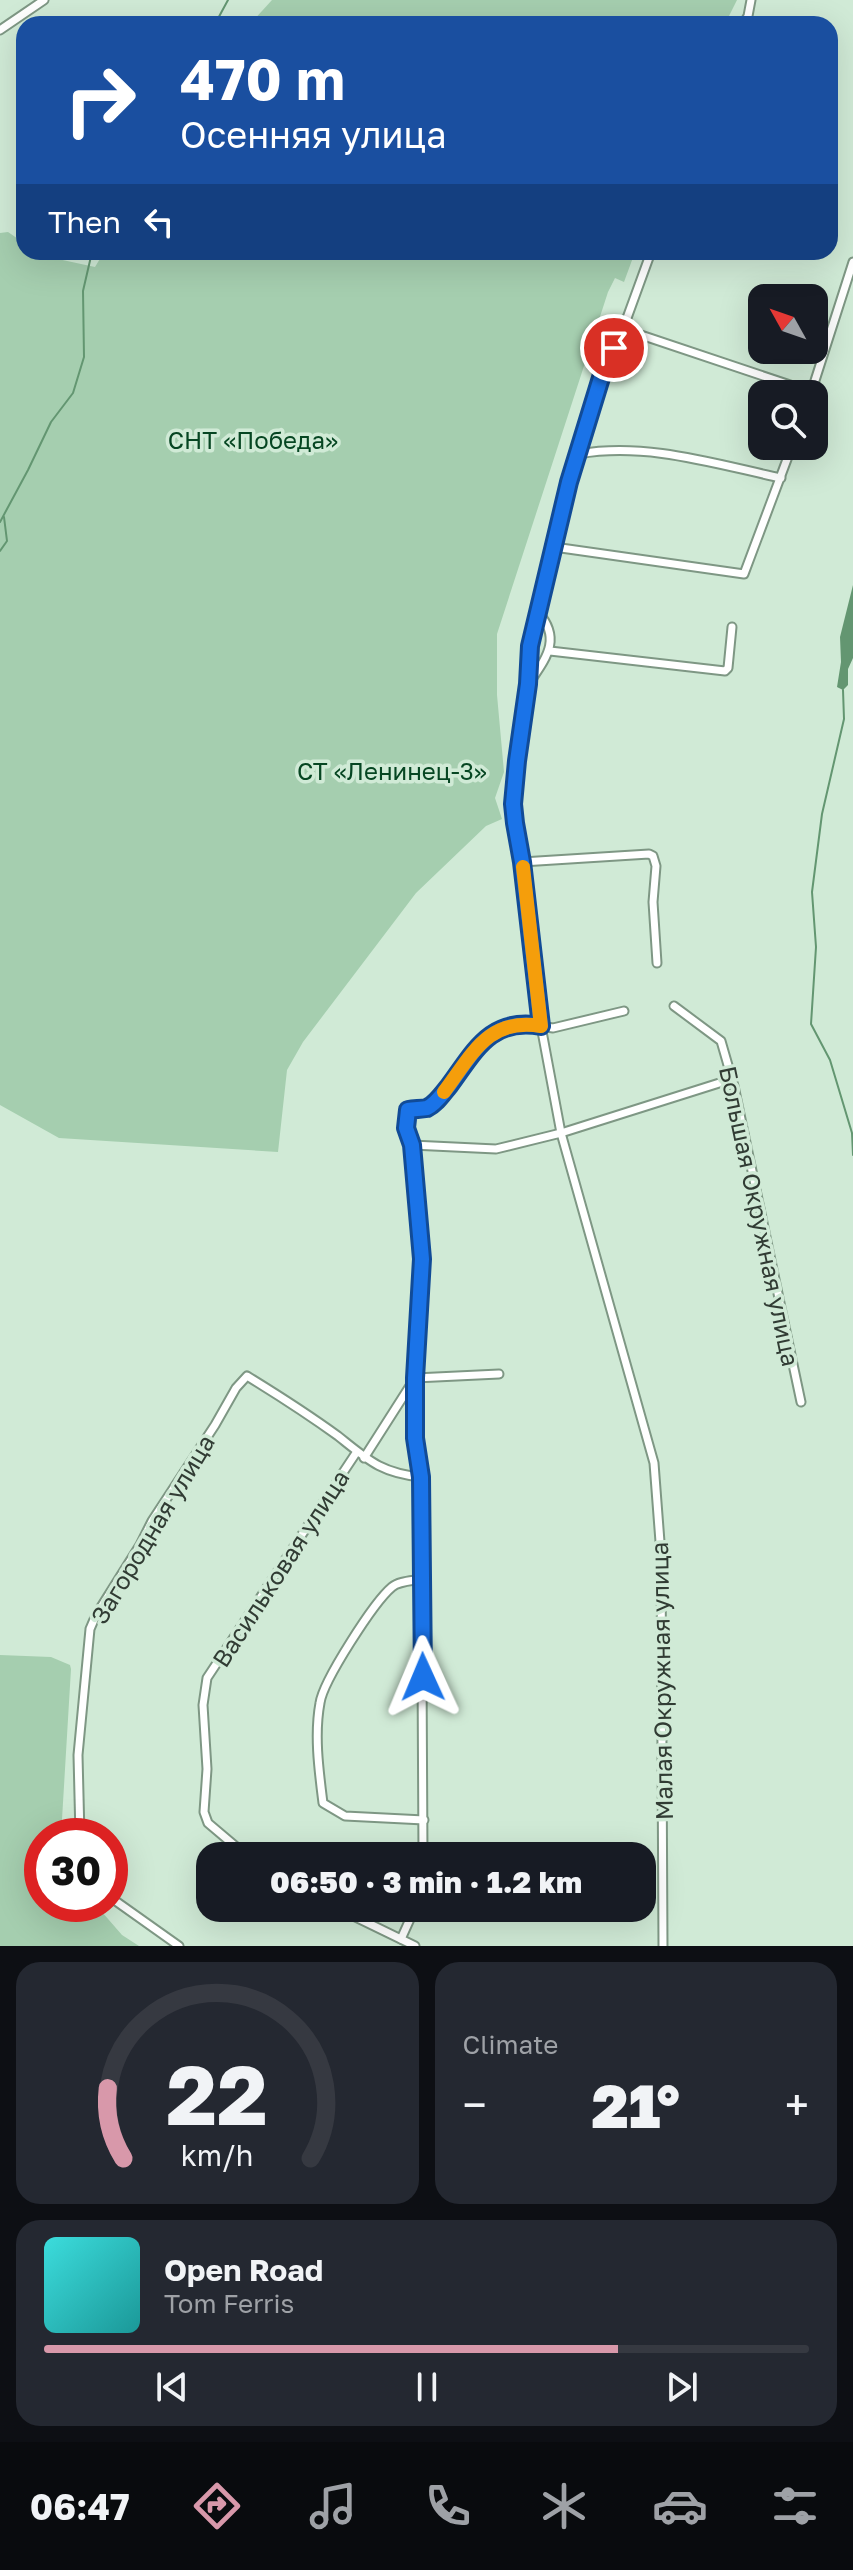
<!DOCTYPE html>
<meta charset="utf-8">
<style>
:root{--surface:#171b24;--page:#242831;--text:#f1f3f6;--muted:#9ea1a6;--line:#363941;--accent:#d898aa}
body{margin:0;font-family:"Golos Text",sans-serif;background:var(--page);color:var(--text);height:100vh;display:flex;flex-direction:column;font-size:30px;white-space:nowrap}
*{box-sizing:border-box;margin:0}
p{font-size:26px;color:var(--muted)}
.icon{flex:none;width:44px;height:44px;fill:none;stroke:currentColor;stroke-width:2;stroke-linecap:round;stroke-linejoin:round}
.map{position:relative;height:1946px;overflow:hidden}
.side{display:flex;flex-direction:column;gap:16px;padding:16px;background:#0d0f14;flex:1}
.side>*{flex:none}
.hud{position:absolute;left:16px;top:16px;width:822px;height:244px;border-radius:24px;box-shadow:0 8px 32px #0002;background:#1a4fa0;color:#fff;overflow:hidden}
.needle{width:52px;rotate:310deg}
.buttons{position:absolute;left:748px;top:284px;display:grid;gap:16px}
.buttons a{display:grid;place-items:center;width:80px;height:80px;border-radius:16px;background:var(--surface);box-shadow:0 8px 32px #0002;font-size:40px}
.speed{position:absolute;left:24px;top:1818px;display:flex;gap:16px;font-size:40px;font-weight:700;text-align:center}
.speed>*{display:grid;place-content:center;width:104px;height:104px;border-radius:50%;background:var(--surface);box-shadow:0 8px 32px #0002;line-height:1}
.speed .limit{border:12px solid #d22;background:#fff;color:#111}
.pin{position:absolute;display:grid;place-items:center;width:68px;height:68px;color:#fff;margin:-34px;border:4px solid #fff;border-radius:50%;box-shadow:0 2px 8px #0007}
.me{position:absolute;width:88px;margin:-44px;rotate:359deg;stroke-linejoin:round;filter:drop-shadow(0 0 6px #0008)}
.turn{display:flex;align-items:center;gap:28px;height:168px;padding:0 32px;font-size:36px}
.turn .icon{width:104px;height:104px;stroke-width:2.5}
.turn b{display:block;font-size:56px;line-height:68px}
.then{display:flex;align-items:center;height:76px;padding:0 32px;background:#0003;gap:16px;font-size:30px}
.big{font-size:60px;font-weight:800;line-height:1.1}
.side .tile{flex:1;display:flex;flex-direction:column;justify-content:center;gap:12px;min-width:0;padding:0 28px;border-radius:24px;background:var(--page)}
.side .dial{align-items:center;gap:0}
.dial svg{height:208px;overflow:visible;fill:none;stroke:var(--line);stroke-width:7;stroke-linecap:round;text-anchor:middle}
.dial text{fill:var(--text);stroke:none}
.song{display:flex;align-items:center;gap:24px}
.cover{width:96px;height:96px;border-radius:12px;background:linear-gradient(135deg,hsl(180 70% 55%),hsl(180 70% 35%))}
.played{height:8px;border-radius:4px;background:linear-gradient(90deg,var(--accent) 75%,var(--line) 75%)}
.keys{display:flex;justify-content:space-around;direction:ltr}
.heat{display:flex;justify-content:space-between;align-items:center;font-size:44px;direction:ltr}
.side .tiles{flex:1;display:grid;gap:16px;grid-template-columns:1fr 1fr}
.tile:last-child{grid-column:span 2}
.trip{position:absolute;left:196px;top:1842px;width:460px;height:80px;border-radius:24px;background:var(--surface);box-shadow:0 8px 32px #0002;font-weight:800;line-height:80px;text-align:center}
.menu{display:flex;height:128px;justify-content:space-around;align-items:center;background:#090b0e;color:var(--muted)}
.menu .icon{width:56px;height:56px}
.menu .selected{color:var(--accent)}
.menu b{font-size:36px;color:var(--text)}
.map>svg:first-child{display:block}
</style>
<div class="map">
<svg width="853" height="1946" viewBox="0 0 853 1946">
<rect width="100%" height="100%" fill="#d0ead6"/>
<g fill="#a5ceaf">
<path d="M 272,0 L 737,0 L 725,24 L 250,24 Z"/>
<path d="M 8,232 L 24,243 L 24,252 L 38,252 L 44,256 L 95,267 L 104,252 L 635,252 L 624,282 L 615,278 L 608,292 L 497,634 L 497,695 L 504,772 L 495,798 L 502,819 L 486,826 L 416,893 L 303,1042 L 287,1070 L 278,1152 L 59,1138 L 0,1105 L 0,233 Z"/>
<path d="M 0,1655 L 51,1657 L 70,1665 L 71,1669 L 61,1836 L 42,1836 L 42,1904 L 95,1904 L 122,1935 L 139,1946 L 0,1946 Z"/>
</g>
<path fill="#639671" d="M 853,585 L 853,658 L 848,669 L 848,685 L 843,690 L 837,687 L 841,662 L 840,637 Z"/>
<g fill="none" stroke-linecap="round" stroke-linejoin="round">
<g stroke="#639671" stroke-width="2">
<path d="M 215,24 L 228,0"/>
<path d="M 0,522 L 28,470 L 51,422 L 73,393 L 84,357 L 83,291 L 92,252"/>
<path d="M 0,551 L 7,541 L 4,517"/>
<path d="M 843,690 L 844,719 L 822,814 L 812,892 L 816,947 L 811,1024 L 830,1060 L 852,1133 L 853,1155"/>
</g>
<defs>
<g id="minor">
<path d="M 743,24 L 748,16 L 751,0"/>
<path d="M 0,30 L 44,0"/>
<path d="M 651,252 L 623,329 L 604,368 L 569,482 L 530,646 L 528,684 L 513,804 L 541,1026 L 561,1133 L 654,1463 L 661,1555 L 663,1946"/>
<path d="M 623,329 L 811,392"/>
<path d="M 811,393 L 853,262"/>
<path d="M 579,454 C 646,442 715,464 781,478"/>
<path d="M 554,547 L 744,574 L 792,446"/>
<path d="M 550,651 L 725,671 L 728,668 L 732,627"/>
<path d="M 530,682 C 546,658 562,639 538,612"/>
<path d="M 522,862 L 649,854 L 653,856 L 656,866 L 653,902 L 657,963"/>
<path d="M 674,1006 L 721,1041 L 734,1086 L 801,1402"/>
<path d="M 412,1145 L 496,1149 L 561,1133 L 732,1079"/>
<path d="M 364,1458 L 415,1378 L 499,1374"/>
<path d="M 422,1579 C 412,1581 399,1581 392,1587 C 374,1602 323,1681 320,1703 C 314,1735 319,1771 323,1803 L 345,1816 L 424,1820"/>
<path d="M 80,1836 L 78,1755 L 90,1629 L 96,1615 L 140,1545 L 152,1521 L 215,1425 L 236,1388 L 247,1376 C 278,1395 309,1415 338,1436 C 368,1460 381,1473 421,1477"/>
<path d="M 247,1856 L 208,1823 L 204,1812 L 207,1769 L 203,1705 L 207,1678 L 356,1453"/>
<path d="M 423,1856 L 421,1477 C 410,1404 420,1334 422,1261 C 423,1223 416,1183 412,1145 L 406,1128 L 408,1110 L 428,1107 L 439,1099 L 480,1044 L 495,1031 L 526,1024 L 553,1028 L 624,1011"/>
<path d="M 110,1897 L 179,1946"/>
<path d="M 337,1908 L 415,1946"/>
<path d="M 401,1939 L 415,1908"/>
</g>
</defs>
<use href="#minor" stroke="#7e9784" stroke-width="11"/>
<use href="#minor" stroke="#fff" stroke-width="7"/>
</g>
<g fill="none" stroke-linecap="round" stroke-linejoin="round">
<defs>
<path id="route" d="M 423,1677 L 421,1477 L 415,1438 L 415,1378 L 422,1259 L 412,1145 L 406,1128 L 408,1110 C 414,1109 421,1109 427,1108 C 436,1104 443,1093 449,1086 C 475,1051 490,1017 541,1026 L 522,862 L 515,823 L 513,804 L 517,761 L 528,684 L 530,646 L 569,482 L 604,368 L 614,348"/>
</defs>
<use href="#route" stroke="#114b97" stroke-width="20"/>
<use href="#route" stroke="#1a73e8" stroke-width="14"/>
<path stroke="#f59e0b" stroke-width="14" d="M 444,1092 C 472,1055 488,1017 541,1026 L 523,867"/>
</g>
<g text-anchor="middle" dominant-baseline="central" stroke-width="7" stroke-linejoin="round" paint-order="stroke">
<g font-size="24" fill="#064622" stroke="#d0ead6">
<text x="253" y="439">СНТ «Победа»</text>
<text x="392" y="770">СТ «Ленинец-3»</text>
</g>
<g font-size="24" fill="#313c34" stroke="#d0ead6">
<text transform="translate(760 1216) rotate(78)">Большая Окружная улица</text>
<text transform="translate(152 1529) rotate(-59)">Загородная улица</text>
<text transform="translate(280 1568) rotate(-57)">Васильковая улица</text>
<text transform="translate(661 1681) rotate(-91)">Малая Окружная улица</text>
</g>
</g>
</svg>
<div class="buttons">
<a><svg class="needle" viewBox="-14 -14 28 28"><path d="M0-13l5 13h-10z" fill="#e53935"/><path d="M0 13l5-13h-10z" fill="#9ea1a6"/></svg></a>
<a><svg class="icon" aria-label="search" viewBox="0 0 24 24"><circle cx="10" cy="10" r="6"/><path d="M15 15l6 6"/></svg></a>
</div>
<div class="speed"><div class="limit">30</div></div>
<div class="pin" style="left:614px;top:348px;background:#d93025"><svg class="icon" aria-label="arrive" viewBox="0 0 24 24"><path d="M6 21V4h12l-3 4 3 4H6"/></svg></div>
<svg class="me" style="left:423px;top:1677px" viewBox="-20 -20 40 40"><path d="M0-17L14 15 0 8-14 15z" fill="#1a73e8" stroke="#fff" stroke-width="4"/></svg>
<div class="trip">06:50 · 3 min · 1.2 km</div>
<div class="hud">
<div class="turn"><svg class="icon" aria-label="right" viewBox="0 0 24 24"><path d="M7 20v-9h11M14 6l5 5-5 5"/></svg><div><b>470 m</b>Осенняя улица</div></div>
<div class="then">Then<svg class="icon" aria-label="left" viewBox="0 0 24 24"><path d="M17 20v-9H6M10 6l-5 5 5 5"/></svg></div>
</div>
</div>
<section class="side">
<div class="tiles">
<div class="tile dial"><svg viewBox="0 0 100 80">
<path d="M14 69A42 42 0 1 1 86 69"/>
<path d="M14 69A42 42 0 0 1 8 42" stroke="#d898aa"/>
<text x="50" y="56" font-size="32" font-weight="700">22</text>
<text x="50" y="72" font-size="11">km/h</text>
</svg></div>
<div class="tile"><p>Climate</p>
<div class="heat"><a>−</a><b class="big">21°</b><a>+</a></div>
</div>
<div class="tile">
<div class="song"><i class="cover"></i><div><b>Open Road</b><p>Tom Ferris</p></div></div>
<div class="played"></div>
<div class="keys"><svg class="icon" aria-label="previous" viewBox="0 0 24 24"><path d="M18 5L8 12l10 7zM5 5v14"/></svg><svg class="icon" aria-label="pause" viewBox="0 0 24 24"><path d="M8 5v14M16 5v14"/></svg><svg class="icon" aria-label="next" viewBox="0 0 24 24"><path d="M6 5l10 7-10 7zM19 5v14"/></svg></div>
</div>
</div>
</section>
<nav class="menu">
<b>06:47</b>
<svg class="icon selected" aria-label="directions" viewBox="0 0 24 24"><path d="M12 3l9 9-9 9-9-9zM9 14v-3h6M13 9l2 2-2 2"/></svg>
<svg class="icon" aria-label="music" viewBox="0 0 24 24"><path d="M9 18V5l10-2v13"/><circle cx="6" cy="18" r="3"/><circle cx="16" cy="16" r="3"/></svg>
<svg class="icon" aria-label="phone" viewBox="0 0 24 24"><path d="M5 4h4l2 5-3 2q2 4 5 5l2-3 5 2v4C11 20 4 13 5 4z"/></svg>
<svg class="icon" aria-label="climate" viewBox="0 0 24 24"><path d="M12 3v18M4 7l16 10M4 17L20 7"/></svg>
<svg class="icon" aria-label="car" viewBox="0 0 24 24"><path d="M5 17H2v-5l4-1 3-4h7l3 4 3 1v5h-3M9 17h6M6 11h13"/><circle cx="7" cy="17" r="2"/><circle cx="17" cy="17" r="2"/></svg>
<svg class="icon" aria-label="filters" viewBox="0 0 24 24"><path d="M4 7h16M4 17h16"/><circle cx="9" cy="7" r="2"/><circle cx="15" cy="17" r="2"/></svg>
</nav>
